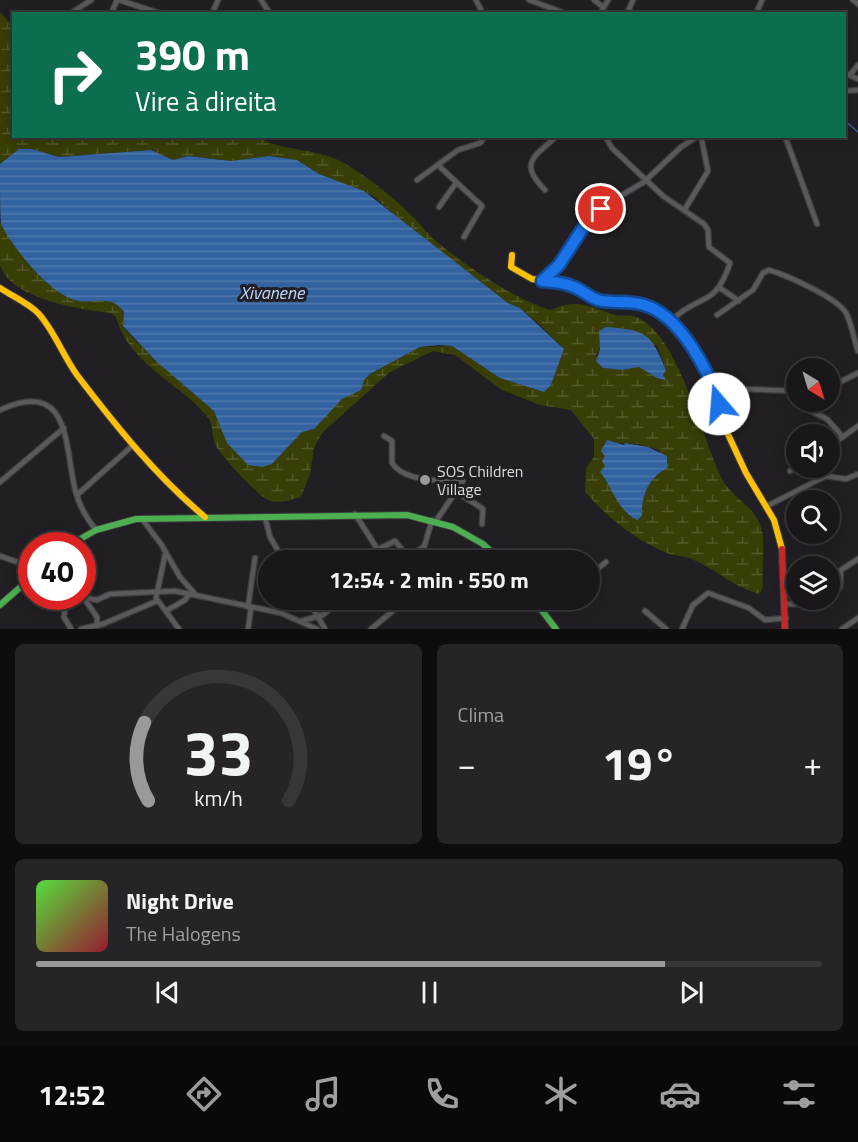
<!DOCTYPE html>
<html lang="pt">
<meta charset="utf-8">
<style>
:root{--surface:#19171a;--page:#262427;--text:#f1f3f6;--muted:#9f9fa2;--line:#373639;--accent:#9b989d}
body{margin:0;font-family:"Titillium Web",sans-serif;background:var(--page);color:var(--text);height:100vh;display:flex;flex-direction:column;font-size:22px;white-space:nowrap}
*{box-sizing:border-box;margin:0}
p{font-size:20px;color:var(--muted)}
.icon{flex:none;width:33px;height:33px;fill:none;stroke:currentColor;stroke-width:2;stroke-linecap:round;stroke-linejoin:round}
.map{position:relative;height:629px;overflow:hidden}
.sheet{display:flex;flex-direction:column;gap:15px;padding:15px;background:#0e0d0e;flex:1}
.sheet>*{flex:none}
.hud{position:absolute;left:12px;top:12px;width:834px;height:126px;border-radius:0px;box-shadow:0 3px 15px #0003,0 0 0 2px var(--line);background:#0b6e4f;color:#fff;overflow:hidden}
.needle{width:39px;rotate:142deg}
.fabs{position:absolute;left:786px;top:358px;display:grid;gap:12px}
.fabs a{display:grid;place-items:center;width:54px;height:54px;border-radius:50%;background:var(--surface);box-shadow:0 3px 15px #0003,0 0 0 2px var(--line);font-size:30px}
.speed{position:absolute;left:18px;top:532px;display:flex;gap:12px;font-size:30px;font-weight:700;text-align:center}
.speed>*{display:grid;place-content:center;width:78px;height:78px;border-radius:50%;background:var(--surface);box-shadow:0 3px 15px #0003,0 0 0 2px var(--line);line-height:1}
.speed .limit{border:9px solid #d22;background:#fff;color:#111}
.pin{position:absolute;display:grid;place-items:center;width:51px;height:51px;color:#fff;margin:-26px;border:3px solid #fff;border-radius:50%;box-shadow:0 2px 6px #0007}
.me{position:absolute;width:66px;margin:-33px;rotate:342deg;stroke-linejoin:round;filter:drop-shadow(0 0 4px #0008)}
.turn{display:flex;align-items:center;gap:21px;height:126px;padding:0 24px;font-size:27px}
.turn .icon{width:78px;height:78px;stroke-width:2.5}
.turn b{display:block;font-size:42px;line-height:51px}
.big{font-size:45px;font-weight:700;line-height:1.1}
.sheet .card{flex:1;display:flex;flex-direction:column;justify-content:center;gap:9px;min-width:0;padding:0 21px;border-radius:9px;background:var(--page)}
.sheet .dial{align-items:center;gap:0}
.dial svg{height:156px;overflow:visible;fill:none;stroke:var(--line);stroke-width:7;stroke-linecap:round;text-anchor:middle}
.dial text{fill:var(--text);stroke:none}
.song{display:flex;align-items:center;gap:18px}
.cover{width:72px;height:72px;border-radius:9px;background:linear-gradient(135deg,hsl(110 70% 55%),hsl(350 70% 35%))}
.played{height:6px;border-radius:3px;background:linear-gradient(90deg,var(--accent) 80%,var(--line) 80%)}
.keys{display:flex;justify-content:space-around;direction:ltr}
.heat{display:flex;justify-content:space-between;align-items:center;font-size:33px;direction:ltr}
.sheet .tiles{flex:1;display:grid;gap:15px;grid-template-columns:1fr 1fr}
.card:last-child{grid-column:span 2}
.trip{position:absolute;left:258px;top:550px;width:342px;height:60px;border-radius:30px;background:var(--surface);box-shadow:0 3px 15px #0003,0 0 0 2px var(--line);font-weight:700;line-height:60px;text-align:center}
.tabs{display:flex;height:96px;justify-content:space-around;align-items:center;background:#0a090a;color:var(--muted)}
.tabs .icon{width:42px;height:42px}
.tabs .selected{color:var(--accent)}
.tabs b{font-size:27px;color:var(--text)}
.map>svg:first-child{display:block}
</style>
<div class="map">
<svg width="858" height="629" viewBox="0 0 858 629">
<defs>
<pattern id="wetland-marsh" width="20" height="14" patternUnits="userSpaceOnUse" patternTransform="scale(1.5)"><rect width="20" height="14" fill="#383e05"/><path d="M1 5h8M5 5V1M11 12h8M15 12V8" fill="none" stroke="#545929"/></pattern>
<pattern id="water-rules" width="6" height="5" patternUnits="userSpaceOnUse" patternTransform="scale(1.5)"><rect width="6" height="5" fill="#3262a0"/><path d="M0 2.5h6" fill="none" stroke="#4f78ad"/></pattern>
</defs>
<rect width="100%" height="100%" fill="#211f23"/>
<path fill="url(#wetland-marsh)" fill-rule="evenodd" d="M 0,12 L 13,26 L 14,136 L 257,136 C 284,153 316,147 344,163 C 368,177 392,196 412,216 C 421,224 428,235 437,242 C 466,266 514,299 550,310 C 578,298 588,306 615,315 C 621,316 627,315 633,316 C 677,328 702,438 721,477 C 729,496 755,506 761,527 C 766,544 761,567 763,586 L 760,594 C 735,588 718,571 694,560 C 686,556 676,556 667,553 C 634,539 609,519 585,492 L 586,468 L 594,457 L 594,439 L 571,410 L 540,405 L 502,390 L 455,355 L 433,351 L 390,372 L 322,433 L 314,448 L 310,474 L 301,497 C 290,500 277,505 266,499 C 258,495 219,454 216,446 C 211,437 214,423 207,416 C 178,382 128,363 116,317 L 111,313 C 83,310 8,299 0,264 C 0,252 0,235 0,222 L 40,276 L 77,301 L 106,300 L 116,303 L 124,312 L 123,327 L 135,340 L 214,411 L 220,425 L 272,464 L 302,432 L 314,429 L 327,413 L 370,374 L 420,347 L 452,346 L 500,378 L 544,391 L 551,385 L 564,349 L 538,323 L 520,308 L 508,303 L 406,225 L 372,195 L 319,174 L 297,160 L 269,156 L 231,161 L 188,156 L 173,160 L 151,150 L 59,157 L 32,149 L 19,149 L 0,164 ZM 657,345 L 666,370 L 663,375 L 665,380 L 657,378 L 639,367 L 621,370 L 603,368 L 596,355 L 600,349 ZM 619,443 L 638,444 L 659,450 L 667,468 C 649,478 641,495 642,515 L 628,515 L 605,478 L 605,456 Z"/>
<g fill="url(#water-rules)">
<path d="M 19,149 L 32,149 L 59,157 L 151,150 L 173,160 L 188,156 L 231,161 L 269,156 L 297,160 L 319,174 L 364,191 L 508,303 L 520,308 L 564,349 L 551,385 L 544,392 L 500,378 L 452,346 L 439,345 L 420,347 L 370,374 L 364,380 L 361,390 L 342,399 L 314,429 L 302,432 L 272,464 L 262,467 L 248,465 L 227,443 L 214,411 L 156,361 L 123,326 L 124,312 C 110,294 97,304 78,301 C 50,295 13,248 1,224 C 0,214 0,177 0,164 Z"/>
<path d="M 606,327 C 646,330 651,333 666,370 L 663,375 L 666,380 L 657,378 L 639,367 L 622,370 L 603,368 L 596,361 L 600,349 L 599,331 Z"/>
<path d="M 607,440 L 624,445 L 625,443 L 648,447 L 667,456 L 667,468 C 649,478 641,495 642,516 L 637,520 C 617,510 613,488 600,472 L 605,466 L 602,461 L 605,456 L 601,451 Z"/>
</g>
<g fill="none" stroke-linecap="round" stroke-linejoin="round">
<path stroke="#3262a0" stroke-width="1.5" d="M 844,120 L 858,132"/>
<defs>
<g id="street">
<path d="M 119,0 L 162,14"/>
<path d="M 261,0 L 269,12"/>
<path d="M 476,0 L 483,14"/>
<path d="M 529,0 L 567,14"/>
<path d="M 594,0 L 602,6"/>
<path d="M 853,0 L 858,4"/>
<path d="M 70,14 L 91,0"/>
<path d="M 111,14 L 117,0"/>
<path d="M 212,14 L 218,0"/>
<path d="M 600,14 L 608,0"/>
<path d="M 627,14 L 633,0"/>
<path d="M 756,14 L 762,0"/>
<path d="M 844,73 L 858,79"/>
<path d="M 850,75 L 858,65"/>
<path d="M 844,91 L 858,90"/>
<path d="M 605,136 L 612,148 L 663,196 L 704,224 L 708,230 L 709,247 L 730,263 C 715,309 699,293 672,320"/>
<path d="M 785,136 L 817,224"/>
<path d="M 439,166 L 482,206 L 464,237"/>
<path d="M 417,180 L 458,150 L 480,143 L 486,136"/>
<path d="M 545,190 C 518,163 534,157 557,136"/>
<path d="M 439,207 L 456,183"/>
<path d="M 685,209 L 708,171 L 701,136"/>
<path d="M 542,281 L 559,265 L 595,211 L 644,182 L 681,147 L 698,136"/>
<path d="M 720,288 L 739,301"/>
<path d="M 717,315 L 753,290 L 763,273 L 769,270 C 786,275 841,299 847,315 C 852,326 854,340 858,351"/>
<path d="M 830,387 L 858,373"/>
<path d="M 716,393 L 744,389 L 796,391"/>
<path d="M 811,402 L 809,410 L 827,419 L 843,437"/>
<path d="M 0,410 C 73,376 64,450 76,493 C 80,507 87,519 96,530"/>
<path d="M 384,436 L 392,441 L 392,463 C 400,476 425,481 440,480 C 449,479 455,476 463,481 L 436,521"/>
<path d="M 830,446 L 858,426"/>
<path d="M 790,471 L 796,467"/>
<path d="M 0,482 L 64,428"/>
<path d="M 455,491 L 483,509 L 482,524"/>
<path d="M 77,495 L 132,446"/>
<path d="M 767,506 L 826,476 L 846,479 L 858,474"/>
<path d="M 355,514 L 380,553 L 381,557 L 375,561"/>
<path d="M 265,517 L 270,537 L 284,561"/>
<path d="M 142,519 L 161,544 L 180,577 L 195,594"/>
<path d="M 377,550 L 395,541 L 409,558"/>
<path d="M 165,555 L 156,598 L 179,629"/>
<path d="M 0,556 L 32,567"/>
<path d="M 340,561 L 342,561"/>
<path d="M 406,561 L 423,547"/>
<path d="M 420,561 L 432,520"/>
<path d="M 590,575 L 606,562"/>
<path d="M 66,597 L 64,617 L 71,629"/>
<path d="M 82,597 L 97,600 L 110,594 L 175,591 L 281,613 L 317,629"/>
<path d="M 83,597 L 97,617 L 97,626"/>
<path d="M 308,600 L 325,629"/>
<path d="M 428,600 L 440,600"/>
<path d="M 787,604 L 826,604 L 840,587 L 841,570 L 858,559"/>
<path d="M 248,607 L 255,558"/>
<path d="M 166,611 L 185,600 L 189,594"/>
<path d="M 645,611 L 666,629"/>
<path d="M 543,612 L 558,600"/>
<path d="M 301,621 L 323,615 L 340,600"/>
<path d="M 81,629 L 103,624 L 157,601"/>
<path d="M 248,629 L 251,608"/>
<path d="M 371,629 L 406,600"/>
<path d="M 682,629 L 693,605 L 708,593 L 749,608 L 765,620 L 786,618"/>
<path d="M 842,629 L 858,618"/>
</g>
<g id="fast">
<path d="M 68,546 L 96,530 L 136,519 L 407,515 L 453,527 L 483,544 L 501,561"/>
<path d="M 534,600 L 556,629"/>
<path d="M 0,605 L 32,577"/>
</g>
<g id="slow">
<path d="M 512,255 L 511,267 L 532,279 L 574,286 L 594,299 L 626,300 L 647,306 L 674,323 L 709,373 L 726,430 L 746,473 L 774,520 L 782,549"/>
<path d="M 0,288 C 12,296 28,303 38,313 C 54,330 63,356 77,375 C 116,426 156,476 205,517"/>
</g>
<path id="jam" d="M 782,549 L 785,629"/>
</defs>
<use href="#street" stroke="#3d3b3e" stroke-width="7"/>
<use href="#fast" stroke="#3d3b3e" stroke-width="8"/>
<use href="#slow" stroke="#3d3b3e" stroke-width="8"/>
<use href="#jam" stroke="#3d3b3e" stroke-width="8"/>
<use href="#street" stroke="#5a595b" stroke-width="4.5"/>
<use href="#fast" stroke="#4caf50" stroke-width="6"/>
<use href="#slow" stroke="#ffc107" stroke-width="6"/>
<use href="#jam" stroke="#c62828" stroke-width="6"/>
</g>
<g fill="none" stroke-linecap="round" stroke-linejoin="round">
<defs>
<path id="route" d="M 601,209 L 594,211 L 559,265 L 542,281 C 552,282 564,282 574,287 C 582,290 589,297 598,300 C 613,304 628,300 644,305 C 680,315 709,371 719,404"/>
</defs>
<use href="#route" stroke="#114b97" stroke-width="15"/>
<use href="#route" stroke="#1a73e8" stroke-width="10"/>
</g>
<circle fill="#9b989d" stroke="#221e24" stroke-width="2" cx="425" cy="480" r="6"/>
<g text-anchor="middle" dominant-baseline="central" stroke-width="6" stroke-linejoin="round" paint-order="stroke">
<g font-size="16" fill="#dcd9de" stroke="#221e24" text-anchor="start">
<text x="437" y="471">SOS Children<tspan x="437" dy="18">Village</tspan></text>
</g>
<g font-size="18" font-style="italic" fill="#bbd7fd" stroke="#221e24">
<text x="272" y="292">Xivanene</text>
</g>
</g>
</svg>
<div class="fabs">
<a><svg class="needle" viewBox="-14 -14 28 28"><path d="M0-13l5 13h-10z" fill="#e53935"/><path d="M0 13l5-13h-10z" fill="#9f9fa2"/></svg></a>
<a><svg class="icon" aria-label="sound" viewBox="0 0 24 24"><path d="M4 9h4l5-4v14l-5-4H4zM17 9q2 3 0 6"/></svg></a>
<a><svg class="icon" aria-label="search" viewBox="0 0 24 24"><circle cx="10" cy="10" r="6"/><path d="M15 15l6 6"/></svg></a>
<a><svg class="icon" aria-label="layers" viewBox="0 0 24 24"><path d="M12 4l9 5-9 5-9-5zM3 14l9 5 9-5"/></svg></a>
</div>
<div class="speed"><div class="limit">40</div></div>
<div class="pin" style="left:601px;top:209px;background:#d93025"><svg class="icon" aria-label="arrive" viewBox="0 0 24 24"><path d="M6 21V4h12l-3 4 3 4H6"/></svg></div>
<svg class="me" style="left:719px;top:404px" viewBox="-20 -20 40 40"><circle r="19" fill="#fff"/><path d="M0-13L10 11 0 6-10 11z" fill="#1a73e8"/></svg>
<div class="trip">12:54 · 2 min · 550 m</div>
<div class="hud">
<div class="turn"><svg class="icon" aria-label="right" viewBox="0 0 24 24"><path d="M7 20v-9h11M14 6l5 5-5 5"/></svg><div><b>390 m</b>Vire à direita</div></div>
</div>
</div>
<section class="sheet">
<div class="tiles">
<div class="card dial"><svg viewBox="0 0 100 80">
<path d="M14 69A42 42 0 1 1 86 69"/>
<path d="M14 69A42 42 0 0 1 12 29" stroke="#9b989d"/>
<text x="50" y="56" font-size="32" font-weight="700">33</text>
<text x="50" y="72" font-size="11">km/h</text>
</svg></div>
<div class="card"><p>Clima</p>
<div class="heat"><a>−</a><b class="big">19°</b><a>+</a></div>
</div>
<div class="card">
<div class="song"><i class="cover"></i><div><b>Night Drive</b><p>The Halogens</p></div></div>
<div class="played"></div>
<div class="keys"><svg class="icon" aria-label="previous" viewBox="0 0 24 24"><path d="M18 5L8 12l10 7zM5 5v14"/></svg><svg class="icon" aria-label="pause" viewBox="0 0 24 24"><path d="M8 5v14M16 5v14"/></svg><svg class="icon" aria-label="next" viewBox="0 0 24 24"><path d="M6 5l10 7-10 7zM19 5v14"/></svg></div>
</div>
</div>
</section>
<nav class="tabs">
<b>12:52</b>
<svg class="icon selected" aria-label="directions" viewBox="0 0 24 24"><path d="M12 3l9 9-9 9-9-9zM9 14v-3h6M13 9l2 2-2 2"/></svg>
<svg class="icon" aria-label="music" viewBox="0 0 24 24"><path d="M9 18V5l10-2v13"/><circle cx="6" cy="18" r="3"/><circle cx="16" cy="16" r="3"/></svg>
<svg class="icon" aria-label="phone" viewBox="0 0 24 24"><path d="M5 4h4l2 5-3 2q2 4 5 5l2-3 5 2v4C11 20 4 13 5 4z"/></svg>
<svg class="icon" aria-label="climate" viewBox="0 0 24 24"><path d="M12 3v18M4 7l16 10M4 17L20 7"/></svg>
<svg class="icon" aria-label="car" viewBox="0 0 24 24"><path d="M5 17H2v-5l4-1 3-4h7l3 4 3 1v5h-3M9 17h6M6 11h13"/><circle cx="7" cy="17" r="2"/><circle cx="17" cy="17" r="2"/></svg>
<svg class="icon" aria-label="filters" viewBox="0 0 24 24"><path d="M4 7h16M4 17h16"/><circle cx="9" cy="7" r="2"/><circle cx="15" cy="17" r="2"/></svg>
</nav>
